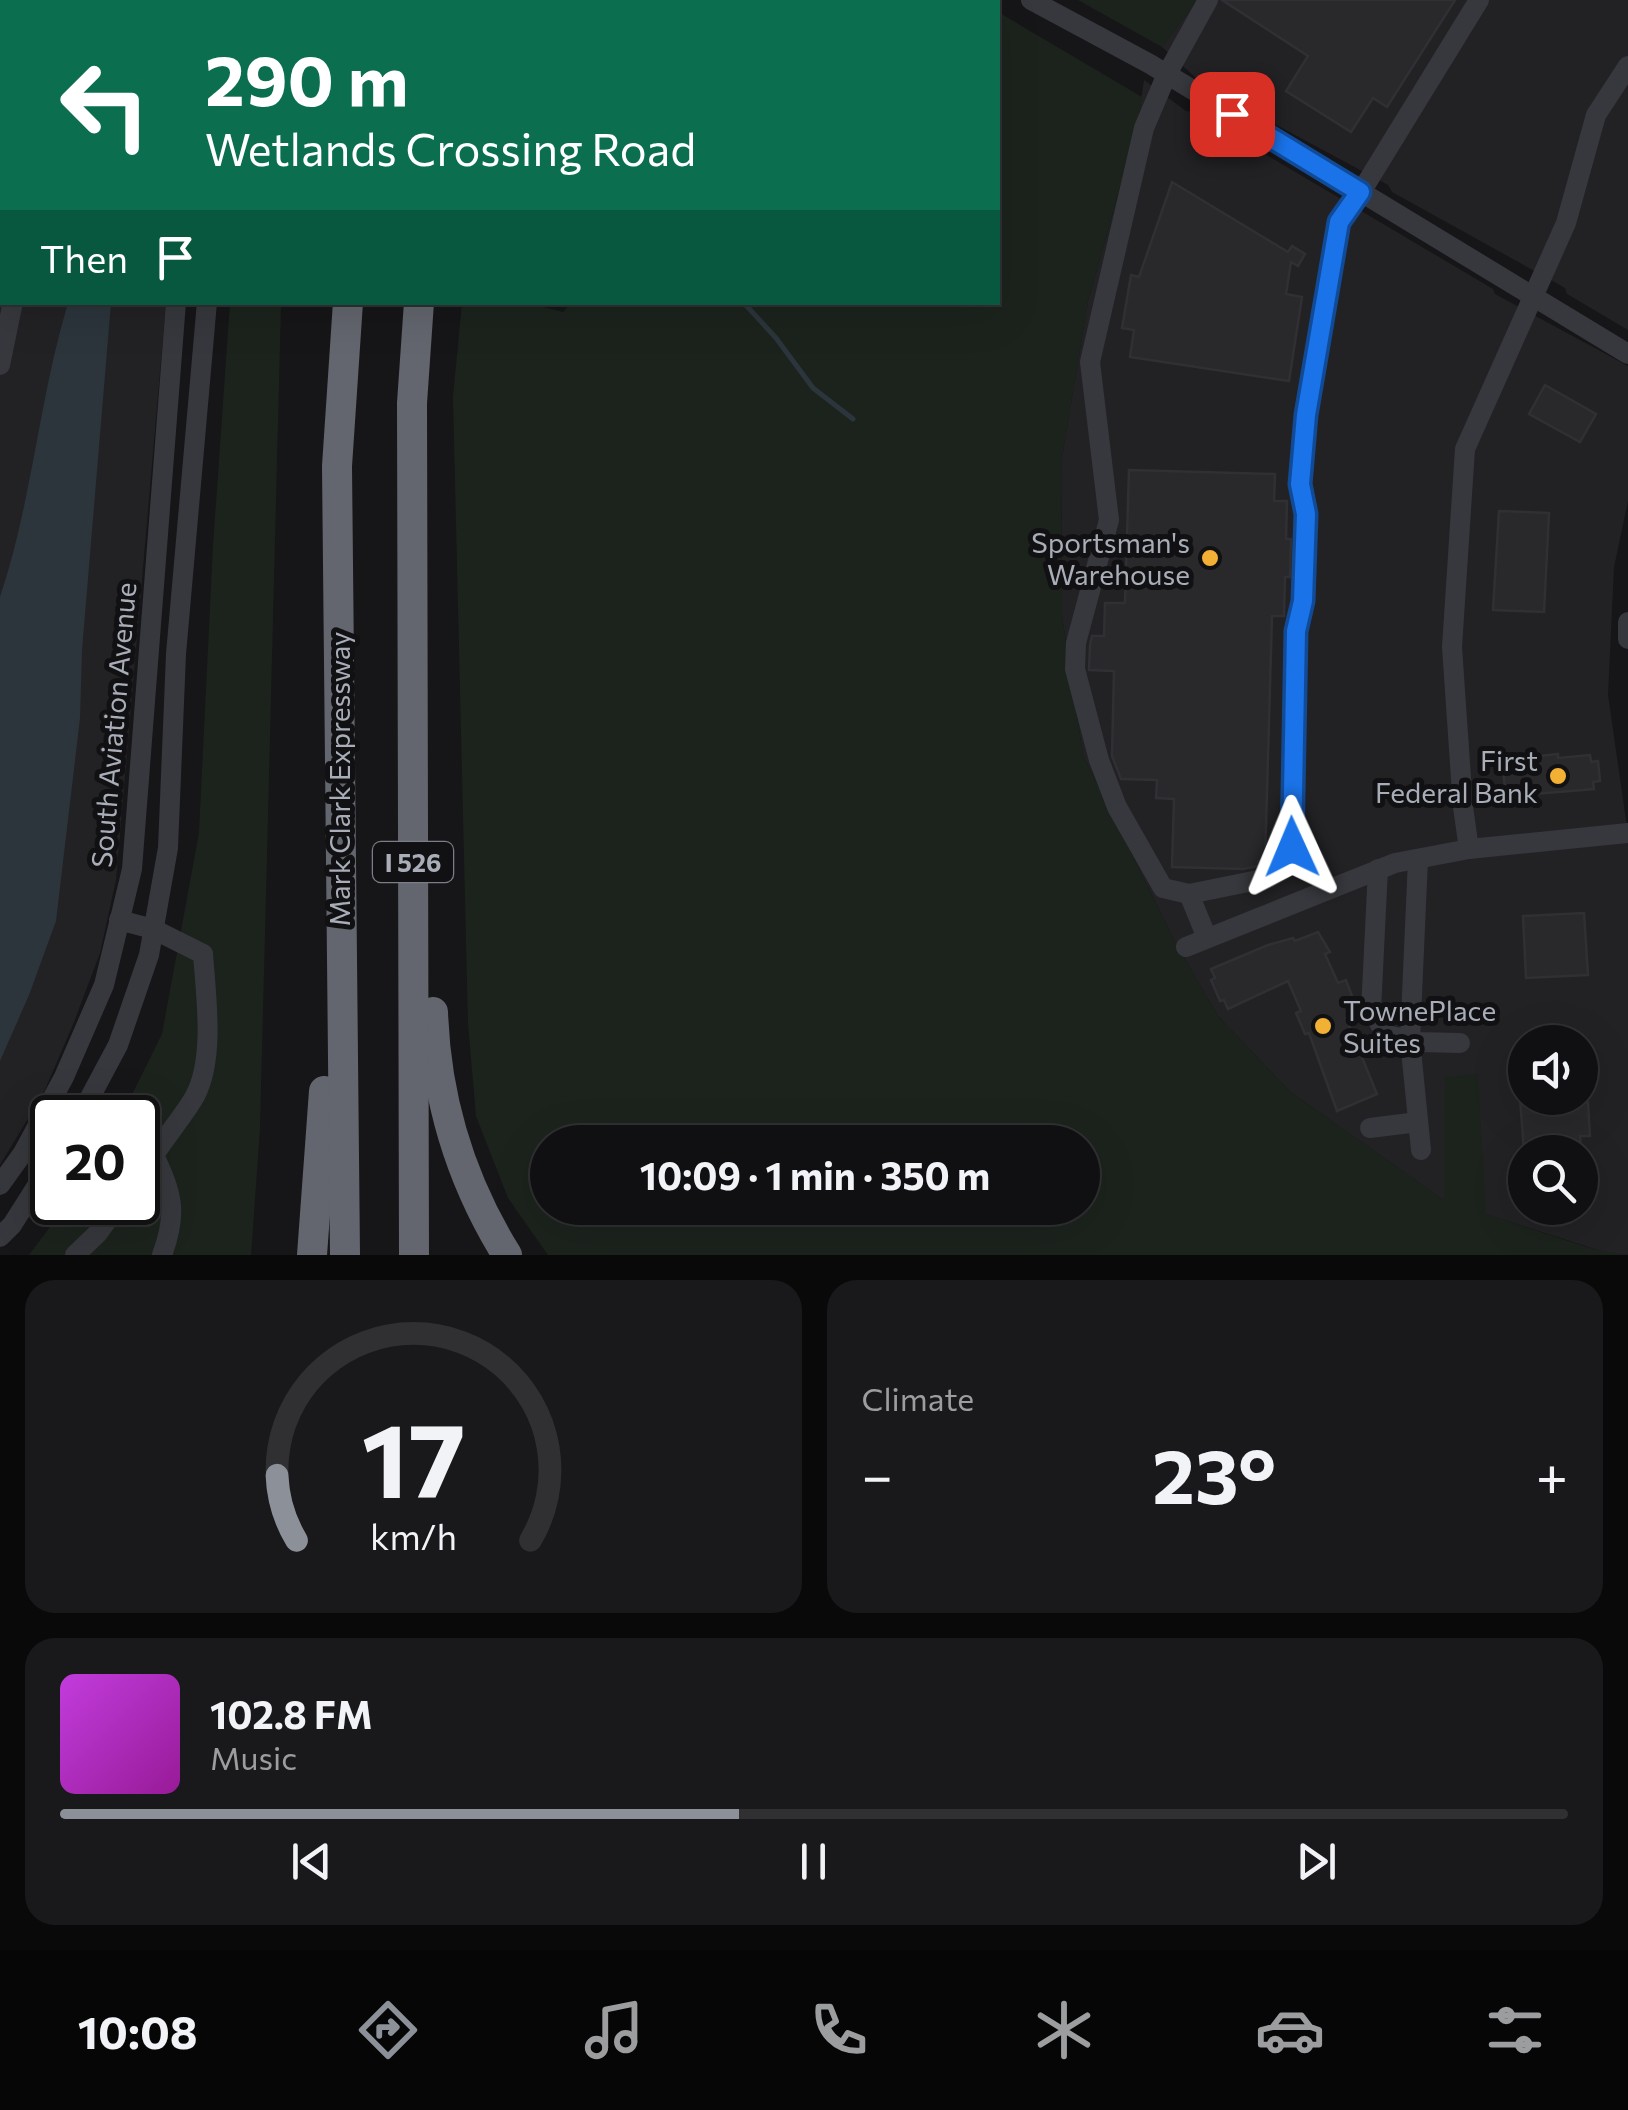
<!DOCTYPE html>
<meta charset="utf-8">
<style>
:root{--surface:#101012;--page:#19191b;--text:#f1f3f6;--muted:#9c9d9f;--line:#303032;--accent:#8c9099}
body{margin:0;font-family:Commissioner,sans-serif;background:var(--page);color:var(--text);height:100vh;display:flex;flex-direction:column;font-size:38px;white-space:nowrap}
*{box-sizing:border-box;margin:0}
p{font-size:32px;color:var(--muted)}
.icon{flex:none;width:55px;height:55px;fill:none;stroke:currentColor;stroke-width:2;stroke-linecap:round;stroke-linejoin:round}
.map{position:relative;height:1255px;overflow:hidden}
.panel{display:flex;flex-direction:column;gap:25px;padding:25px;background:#09090a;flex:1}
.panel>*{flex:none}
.guide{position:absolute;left:0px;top:0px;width:1000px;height:305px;box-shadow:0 10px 40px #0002,0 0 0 2px var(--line);background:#0b6e4f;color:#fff;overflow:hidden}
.tools{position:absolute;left:1508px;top:1025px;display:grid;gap:20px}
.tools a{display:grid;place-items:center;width:90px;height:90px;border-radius:50%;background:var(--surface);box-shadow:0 10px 40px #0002,0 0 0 2px var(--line);font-size:50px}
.speed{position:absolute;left:30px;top:1095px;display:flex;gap:20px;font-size:50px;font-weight:700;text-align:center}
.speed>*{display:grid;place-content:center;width:130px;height:130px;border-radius:50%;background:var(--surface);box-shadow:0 10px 40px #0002,0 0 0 2px var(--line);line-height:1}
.speed .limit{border:5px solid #111;border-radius:15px;background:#fff;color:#111}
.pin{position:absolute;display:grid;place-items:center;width:85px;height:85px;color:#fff;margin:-42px;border-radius:20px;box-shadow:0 5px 15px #0006}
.me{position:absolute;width:110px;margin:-55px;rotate:359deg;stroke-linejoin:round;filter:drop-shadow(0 0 8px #0008)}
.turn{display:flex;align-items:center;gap:35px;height:210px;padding:0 40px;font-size:45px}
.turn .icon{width:130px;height:130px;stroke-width:2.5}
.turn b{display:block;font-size:70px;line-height:85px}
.then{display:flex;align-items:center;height:95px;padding:0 40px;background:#0003;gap:20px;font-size:38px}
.big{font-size:75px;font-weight:700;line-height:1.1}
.panel .widget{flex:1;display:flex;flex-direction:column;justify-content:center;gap:15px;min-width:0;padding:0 35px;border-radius:30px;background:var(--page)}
.panel .dial{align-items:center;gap:0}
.dial svg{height:260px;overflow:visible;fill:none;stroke:var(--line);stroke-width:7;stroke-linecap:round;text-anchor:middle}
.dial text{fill:var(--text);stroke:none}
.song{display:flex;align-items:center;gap:30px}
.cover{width:120px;height:120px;border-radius:15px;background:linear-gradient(135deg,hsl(290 70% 55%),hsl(300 70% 35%))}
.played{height:10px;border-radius:5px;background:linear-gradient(90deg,var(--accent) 45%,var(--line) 45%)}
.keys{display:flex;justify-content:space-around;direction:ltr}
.heat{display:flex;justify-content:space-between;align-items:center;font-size:55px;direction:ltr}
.panel .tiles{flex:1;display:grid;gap:25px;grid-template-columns:1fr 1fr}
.widget:last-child{grid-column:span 2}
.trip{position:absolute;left:530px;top:1125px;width:570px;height:100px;border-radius:50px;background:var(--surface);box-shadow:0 10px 40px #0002,0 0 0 2px var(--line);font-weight:700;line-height:100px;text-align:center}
.menu{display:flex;height:160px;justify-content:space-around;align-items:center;background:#060607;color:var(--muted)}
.menu .icon{width:70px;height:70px}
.menu .on{color:var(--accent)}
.menu b{font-size:45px;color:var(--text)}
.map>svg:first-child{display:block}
</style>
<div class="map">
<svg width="1628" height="1255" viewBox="0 0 1628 1255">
<rect width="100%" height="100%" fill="#161618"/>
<g fill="#222225" fill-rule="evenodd">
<path d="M 0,0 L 190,0 L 2,2 L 2,302 L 166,303 L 116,880 L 100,953 L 74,1022 L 44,1092 L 0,1165 Z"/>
<path d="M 1197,0 L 1628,0 L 1628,330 L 1567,294 L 1565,288 L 1558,284 L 1392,192 L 1388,185 L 1206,87 L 1162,47 Z"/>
<path d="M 1144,80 L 1186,111 L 1194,112 L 1493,289 L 1495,294 L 1628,366 L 1628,501 L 1614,567 L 1608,695 L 1628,834 L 1628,1255 L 1601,1251 L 1445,1201 L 1289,1091 L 1218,1016 L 1175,942 L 1083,755 L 1062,616 L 1061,463 L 1088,301 L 1137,127 ZM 1525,1042 L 1580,1042 L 1580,1098 L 1525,1098 ZM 1525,1152 L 1580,1152 L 1580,1208 L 1525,1208 Z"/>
</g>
<g fill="#1c231d" fill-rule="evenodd">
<path d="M 729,0 L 978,0 L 982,2 L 727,2 Z"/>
<path d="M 1078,0 L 1197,0 L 1162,47 Z"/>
<path d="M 998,12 L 1142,97 L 1137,127 L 1088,301 L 1061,463 L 1062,616 L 1083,755 L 1175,942 L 1218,1016 L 1289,1091 L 1444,1200 L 1445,1077 L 1478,1074 L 1486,1214 L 1590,1248 L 1628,1255 L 548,1255 L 508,1198 L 476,1116 L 468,1023 L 453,397 L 462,303 L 528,303 L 563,312 L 572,302 L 998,302 ZM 548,1142 L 1082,1142 L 1082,1208 L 548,1208 Z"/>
<path d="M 230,303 L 281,303 L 260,1128 L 251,1255 L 29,1255 L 68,1203 L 138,1202 L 138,1118 L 121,1117 L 162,1034 L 199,833 L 213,546 Z"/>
</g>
<path fill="#2c353c" d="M 68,303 L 111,303 L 82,650 L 80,718 L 56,921 L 29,995 L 0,1061 L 0,597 C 32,502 39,399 68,303 Z"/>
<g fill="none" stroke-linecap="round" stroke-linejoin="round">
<g stroke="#2c353c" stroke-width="5">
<path d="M 728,2 L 729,0"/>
<path d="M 743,302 L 776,338 L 813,388 L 853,419"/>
</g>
</g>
<g fill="#29292c" stroke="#303034" stroke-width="2.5">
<path d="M 1222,0 L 1455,0 L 1387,107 L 1373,98 L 1351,132 L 1286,91 L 1308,56 Z"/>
<path d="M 1172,182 L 1288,252 L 1292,246 L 1305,254 L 1298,266 L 1291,262 L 1286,294 L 1302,297 L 1289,381 L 1130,357 L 1134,330 L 1122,328 L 1131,275 L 1139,277 Z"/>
<path d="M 1545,385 L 1596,414 L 1580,442 L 1529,414 Z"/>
<path d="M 1129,470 L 1275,474 L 1274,501 L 1287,501 L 1286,539 L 1291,539 L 1290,577 L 1285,577 L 1284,616 L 1272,616 L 1265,860 L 1258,861 L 1258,866 L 1243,869 L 1172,867 L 1174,799 L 1156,798 L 1157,780 L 1121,779 L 1112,756 L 1114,671 L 1089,670 L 1090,645 L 1092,636 L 1104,636 L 1105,603 L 1125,603 Z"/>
<path d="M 1499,511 L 1549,513 L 1544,612 L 1493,610 Z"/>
<path d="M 1558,754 L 1558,758 L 1590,755 L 1591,762 L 1598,761 L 1600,781 L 1593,782 L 1594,789 L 1535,794 L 1534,786 L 1505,789 L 1503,770 L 1530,768 L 1530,757 Z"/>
<path d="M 1584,913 L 1588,975 L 1526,978 L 1523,916 Z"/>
<path d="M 1318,932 L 1330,952 L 1325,954 L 1338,983 L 1346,980 L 1357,1009 L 1358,1013 L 1346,1018 L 1377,1094 L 1337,1111 L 1309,1033 L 1305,1034 L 1296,1013 L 1301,1011 L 1288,981 L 1228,1009 L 1224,1000 L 1220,1001 L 1211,980 L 1215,978 L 1211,969 L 1268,945 L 1293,938 L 1295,941 Z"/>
<path d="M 1520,1098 L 1579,1098 L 1579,1102 L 1588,1102 L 1590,1136 L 1580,1136 L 1581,1152 L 1524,1152 Z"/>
</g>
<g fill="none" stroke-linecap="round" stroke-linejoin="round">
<g stroke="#37383d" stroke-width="20">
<path d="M 1031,0 L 1150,64 L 1628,354"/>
<path d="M 68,2 L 69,0"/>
<path d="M 209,2 L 209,0"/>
<path d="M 240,2 L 240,0"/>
<path d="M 564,2 L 565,0"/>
<path d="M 685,2 L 686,0"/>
<path d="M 0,365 L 13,302"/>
<path d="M 1628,622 L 1628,639"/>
<path d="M 1469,849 L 1463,807 L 1452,647 L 1465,449 L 1566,223 L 1596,115 L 1628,66"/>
<path d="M 1418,859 L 1410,1040 L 1421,1150"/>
<path d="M 1378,869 L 1371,1010 L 1387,1035 L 1417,1042 L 1460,1043"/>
<path d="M 1189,894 L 1268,878 L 1292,847 L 1296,631 L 1303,601 L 1306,514 L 1299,484 L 1306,415 L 1339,222 L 1361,192 L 1479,0"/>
<path d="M 119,920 L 153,929 L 203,954 C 206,996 215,1058 195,1096 C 185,1114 166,1136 154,1155 C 172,1194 178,1212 162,1255"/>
<path d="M 1207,938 L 1189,894 L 1163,888 L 1117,807 L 1099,760 L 1075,669 L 1076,643 L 1109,520 L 1090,362 L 1144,128 L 1167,74 L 1208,0"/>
<path d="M 1186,947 L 1395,863 L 1469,849 L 1628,833"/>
<path d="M 79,1118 L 118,1045 L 149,955 L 168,848 L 176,654 L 207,302"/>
<path d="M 1370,1128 L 1418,1122"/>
<path d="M 138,1178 L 154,1155"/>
<path d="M 0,1185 L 23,1153 L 64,1077 L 104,985 L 132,869 L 176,302"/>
<path d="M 0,1237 L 12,1225 L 52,1162"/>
<path d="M 75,1255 L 98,1233 L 120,1202"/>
</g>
<g stroke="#63666e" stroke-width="30">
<path d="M 382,2 L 382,0"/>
<path d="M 456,2 L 456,0"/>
<path d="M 433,1012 C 436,1100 461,1181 507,1255"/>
<path d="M 312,1255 L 324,1091"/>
<path d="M 345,1255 L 337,466 L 348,302"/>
<path d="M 414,1255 L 412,403 L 419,302"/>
</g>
</g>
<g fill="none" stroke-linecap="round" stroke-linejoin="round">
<defs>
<path id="route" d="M 1232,114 L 1360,192 L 1339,222 L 1306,415 L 1300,484 L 1306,514 L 1303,601 L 1296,631 L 1292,847"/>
</defs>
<use href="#route" stroke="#114b97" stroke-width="25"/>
<use href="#route" stroke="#1a73e8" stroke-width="18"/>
</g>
<g fill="#f2b134" stroke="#111113" stroke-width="4">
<circle cx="1210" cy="558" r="10"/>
<circle cx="1558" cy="776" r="10"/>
<circle cx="1323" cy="1026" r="10"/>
</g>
<g text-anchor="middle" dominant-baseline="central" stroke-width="10" stroke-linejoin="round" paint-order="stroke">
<rect fill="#111113" stroke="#7b7e86" stroke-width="2.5" x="373" y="842" width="80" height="40" rx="8"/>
<g font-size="25" font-weight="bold" fill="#a8adb8">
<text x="413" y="862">I 526</text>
</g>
<g font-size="28" fill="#a8adb8" stroke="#111113" text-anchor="end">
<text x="1190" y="542">Sportsman's<tspan x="1190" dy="32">Warehouse</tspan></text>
<text x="1538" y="760">First<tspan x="1538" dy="32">Federal Bank</tspan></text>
<text x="1343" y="1010" text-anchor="start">TownePlace<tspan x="1343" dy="32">Suites</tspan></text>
</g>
<g font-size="28" fill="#a8adb8" stroke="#111113">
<text transform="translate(113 725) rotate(-85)">South Aviation Avenue</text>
<text transform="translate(339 779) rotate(-90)">Mark Clark Expressway</text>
</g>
</g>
</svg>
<div class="tools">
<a><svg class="icon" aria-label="sound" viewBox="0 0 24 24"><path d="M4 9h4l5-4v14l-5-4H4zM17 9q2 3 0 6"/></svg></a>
<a><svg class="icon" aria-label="search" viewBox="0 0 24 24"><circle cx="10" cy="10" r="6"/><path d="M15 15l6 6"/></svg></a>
</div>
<div class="speed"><div class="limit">20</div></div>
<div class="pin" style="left:1232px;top:114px;background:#d93025"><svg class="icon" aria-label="arrive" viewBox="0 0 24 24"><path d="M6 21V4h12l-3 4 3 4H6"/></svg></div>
<svg class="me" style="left:1292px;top:847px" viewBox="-20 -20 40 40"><path d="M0-17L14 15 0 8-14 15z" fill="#1a73e8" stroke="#fff" stroke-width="4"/></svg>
<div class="trip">10:09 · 1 min · 350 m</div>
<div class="guide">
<div class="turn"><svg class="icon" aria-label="left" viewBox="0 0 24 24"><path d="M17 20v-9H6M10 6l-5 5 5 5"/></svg><div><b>290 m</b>Wetlands Crossing Road</div></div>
<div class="then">Then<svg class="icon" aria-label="arrive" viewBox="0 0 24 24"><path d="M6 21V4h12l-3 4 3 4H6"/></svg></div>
</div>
</div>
<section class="panel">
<div class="tiles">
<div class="widget dial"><svg viewBox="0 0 100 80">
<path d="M14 69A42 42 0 1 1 86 69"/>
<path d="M14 69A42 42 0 0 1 8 49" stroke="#8c9099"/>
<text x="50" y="56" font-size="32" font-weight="700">17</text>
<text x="50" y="72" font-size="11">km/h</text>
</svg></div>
<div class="widget"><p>Climate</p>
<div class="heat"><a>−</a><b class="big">23°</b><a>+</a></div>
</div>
<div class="widget">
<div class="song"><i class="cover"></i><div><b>102.8 FM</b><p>Music</p></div></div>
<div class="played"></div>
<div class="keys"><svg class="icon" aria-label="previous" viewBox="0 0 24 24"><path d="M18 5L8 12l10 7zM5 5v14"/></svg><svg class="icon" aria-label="pause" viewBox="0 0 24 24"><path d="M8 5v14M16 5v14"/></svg><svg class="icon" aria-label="next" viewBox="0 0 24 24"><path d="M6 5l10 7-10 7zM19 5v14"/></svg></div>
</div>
</div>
</section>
<nav class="menu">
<b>10:08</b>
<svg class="icon on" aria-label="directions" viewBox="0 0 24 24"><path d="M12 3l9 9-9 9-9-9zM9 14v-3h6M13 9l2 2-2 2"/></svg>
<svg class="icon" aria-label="music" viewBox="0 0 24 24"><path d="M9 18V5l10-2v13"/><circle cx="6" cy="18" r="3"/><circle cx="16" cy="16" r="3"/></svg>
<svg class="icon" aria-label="phone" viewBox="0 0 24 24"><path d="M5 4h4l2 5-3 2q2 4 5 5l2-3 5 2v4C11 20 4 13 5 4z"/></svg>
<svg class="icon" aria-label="climate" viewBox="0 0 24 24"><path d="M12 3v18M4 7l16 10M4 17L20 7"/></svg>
<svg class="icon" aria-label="car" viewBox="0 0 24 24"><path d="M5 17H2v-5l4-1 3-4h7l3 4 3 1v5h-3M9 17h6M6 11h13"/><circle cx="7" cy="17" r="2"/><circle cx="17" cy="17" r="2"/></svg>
<svg class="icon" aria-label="filters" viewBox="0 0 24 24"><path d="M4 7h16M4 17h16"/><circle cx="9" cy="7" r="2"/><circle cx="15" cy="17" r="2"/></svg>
</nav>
